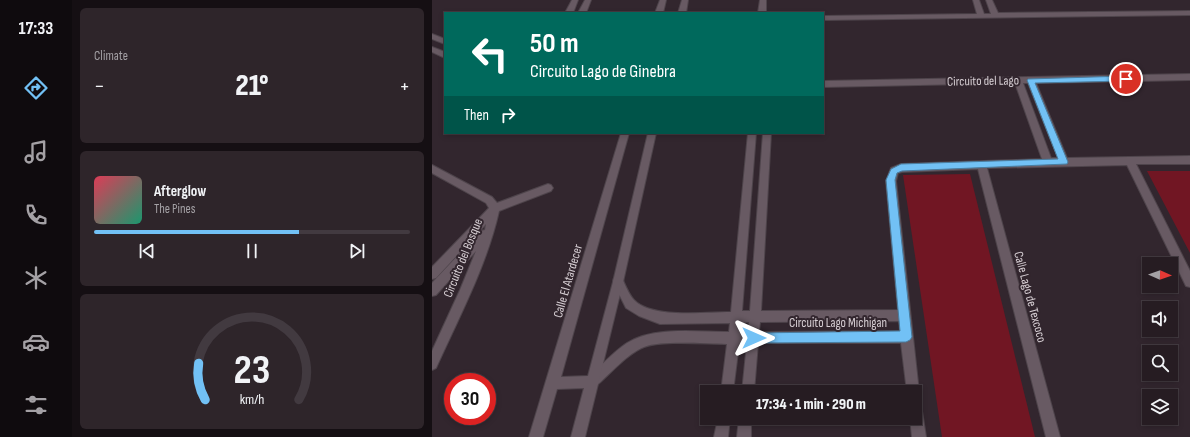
<!DOCTYPE html>
<meta charset="utf-8">
<style>
:root{--surface:#261c22;--page:#2e252a;--text:#f1f3f6;--muted:#a4a1a5;--line:#423a40;--accent:#72c1f5}
body{margin:0;font-family:"Sofia Sans Condensed",sans-serif;background:var(--page);color:var(--text);height:100vh;display:flex;flex-direction:column;font-size:15px;white-space:nowrap}
*{box-sizing:border-box;margin:0}
p{font-size:13px;color:var(--muted)}
.icon{flex:none;width:22px;height:22px;fill:none;stroke:currentColor;stroke-width:2;stroke-linecap:round;stroke-linejoin:round}
.map{position:relative;flex:1;overflow:hidden}
.details{display:flex;flex-direction:column;gap:8px;padding:8px;background:#150f13;width:360px}
.details>*{flex:none}
.banner{position:absolute;left:12px;top:12px;width:380px;height:122px;border-radius:0px;box-shadow:0 2px 6px #0003,0 0 0 1px var(--line);background:#00695c;color:#fff;overflow:hidden}
.needle{width:26px;rotate:92deg}
.controls{position:absolute;left:710px;top:257px;display:grid;gap:8px}
.controls a{display:grid;place-items:center;width:36px;height:36px;border-radius:0px;background:var(--surface);box-shadow:0 2px 6px #0003,0 0 0 1px var(--line);font-size:20px}
.speed{position:absolute;left:12px;top:373px;display:flex;gap:8px;font-size:20px;font-weight:700;text-align:center}
.speed>*{display:grid;place-content:center;width:52px;height:52px;border-radius:50%;background:var(--surface);box-shadow:0 2px 6px #0003,0 0 0 1px var(--line);line-height:1}
.speed .limit{border:6px solid #d22;background:#fff;color:#111}
.pin{position:absolute;display:grid;place-items:center;width:34px;height:34px;color:#fff;margin:-17px;border:2px solid #fff;border-radius:50%;box-shadow:0 1px 4px #0007}
.me{position:absolute;width:44px;margin:-22px;rotate:90deg;stroke-linejoin:round;filter:drop-shadow(0 0 3px #0008)}
.turn{display:flex;align-items:center;gap:14px;height:84px;padding:0 20px;font-size:18px}
.turn .icon{width:52px;height:52px;stroke-width:2.5}
.turn b{display:block;font-size:28px;line-height:34px}
.then{display:flex;align-items:center;height:38px;padding:0 20px;background:#0003;gap:8px;font-size:15px}
.big{font-size:30px;font-weight:800;line-height:1.1}
.details .card{flex:1;display:flex;flex-direction:column;justify-content:center;gap:6px;min-width:0;padding:0 14px;border-radius:6px;background:var(--page)}
.details .dial{align-items:center;gap:0}
.dial svg{height:104px;overflow:visible;fill:none;stroke:var(--line);stroke-width:7;stroke-linecap:round;text-anchor:middle}
.dial text{fill:var(--text);stroke:none}
.song{display:flex;align-items:center;gap:12px}
.cover{width:48px;height:48px;border-radius:6px;background:linear-gradient(135deg,hsl(350 70% 55%),hsl(160 70% 35%))}
.played{height:4px;border-radius:2px;background:linear-gradient(90deg,var(--accent) 65%,var(--line) 65%)}
.keys{display:flex;justify-content:space-around;direction:ltr}
.heat{display:flex;justify-content:space-between;align-items:center;font-size:22px;direction:ltr}
.trip{position:absolute;left:268px;top:385px;width:222px;height:40px;border-radius:0px;background:var(--surface);box-shadow:0 2px 6px #0003,0 0 0 1px var(--line);font-weight:800;line-height:40px;text-align:center}
main{display:flex;flex:1;min-height:0}
.tabs{display:flex;flex-direction:column;width:72px;justify-content:space-around;align-items:center;background:#0f0b0e;color:var(--muted)}
.tabs .icon{width:28px;height:28px}
.tabs .active{color:var(--accent)}
.tabs b{font-size:18px;color:var(--text)}
.map>svg:first-child{display:block}
</style>
<main>
<nav class="tabs">
<b>17:33</b>
<svg class="icon active" aria-label="directions" viewBox="0 0 24 24"><path d="M12 3l9 9-9 9-9-9zM9 14v-3h6M13 9l2 2-2 2"/></svg>
<svg class="icon" aria-label="music" viewBox="0 0 24 24"><path d="M9 18V5l10-2v13"/><circle cx="6" cy="18" r="3"/><circle cx="16" cy="16" r="3"/></svg>
<svg class="icon" aria-label="phone" viewBox="0 0 24 24"><path d="M5 4h4l2 5-3 2q2 4 5 5l2-3 5 2v4C11 20 4 13 5 4z"/></svg>
<svg class="icon" aria-label="climate" viewBox="0 0 24 24"><path d="M12 3v18M4 7l16 10M4 17L20 7"/></svg>
<svg class="icon" aria-label="car" viewBox="0 0 24 24"><path d="M5 17H2v-5l4-1 3-4h7l3 4 3 1v5h-3M9 17h6M6 11h13"/><circle cx="7" cy="17" r="2"/><circle cx="17" cy="17" r="2"/></svg>
<svg class="icon" aria-label="filters" viewBox="0 0 24 24"><path d="M4 7h16M4 17h16"/><circle cx="9" cy="7" r="2"/><circle cx="15" cy="17" r="2"/></svg>
</nav>
<section class="details">
<div class="card"><p>Climate</p>
<div class="heat"><a>−</a><b class="big">21°</b><a>+</a></div>
</div>
<div class="card">
<div class="song"><i class="cover"></i><div><b>Afterglow</b><p>The Pines</p></div></div>
<div class="played"></div>
<div class="keys"><svg class="icon" aria-label="previous" viewBox="0 0 24 24"><path d="M18 5L8 12l10 7zM5 5v14"/></svg><svg class="icon" aria-label="pause" viewBox="0 0 24 24"><path d="M8 5v14M16 5v14"/></svg><svg class="icon" aria-label="next" viewBox="0 0 24 24"><path d="M6 5l10 7-10 7zM19 5v14"/></svg></div>
</div>
<div class="card dial"><svg viewBox="0 0 100 80">
<path d="M14 69A42 42 0 1 1 86 69"/>
<path d="M14 69A42 42 0 0 1 9 41" stroke="#72c1f5"/>
<text x="50" y="56" font-size="32" font-weight="700">23</text>
<text x="50" y="72" font-size="11">km/h</text>
</svg></div>
</section>
<div class="map">
<svg width="758" height="437" viewBox="0 0 758 437">
<rect width="100%" height="100%" fill="#32262e"/>
<g fill="#711623">
<path d="M 715,171 L 758,171 L 758,253 Z"/>
<path d="M 538,174 L 603,437 L 510,437 L 471,175 Z"/>
</g>
<g fill="none" stroke-linecap="round" stroke-linejoin="round">
<defs>
<g id="minor">
<path d="M 140,0 L 146,0 L 141,13 L 133,13 Z"/>
<path d="M 153,0 L 159,0 L 154,13 L 146,13 Z"/>
<path d="M 328,0 L 334,0 L 334,13 L 326,13 Z"/>
<path d="M 541,0 L 547,0 L 552,14 L 559,14 L 554,0 L 560,0 L 566,13 L 758,11 L 758,15 L 391,20 L 391,16 L 545,14 Z"/>
<path d="M 0,34 L 13,39 L 13,44 L 0,39 Z"/>
<path d="M 0,47 L 13,52 L 13,58 L 0,52 Z"/>
<path d="M 758,74 L 758,80 L 604,83 L 635,158 L 758,156 L 758,164 L 704,164 L 758,271 L 758,287 L 754,286 L 695,165 L 555,168 L 628,437 L 614,437 L 546,169 L 470,172 L 466,173 L 464,181 L 487,392 L 485,396 L 483,397 L 483,392 L 475,392 L 469,343 L 326,343 L 322,392 L 310,392 L 315,343 L 307,344 L 301,392 L 289,392 L 295,344 C 274,344 230,340 212,347 C 196,353 177,375 164,386 L 160,388 L 156,386 L 154,382 L 156,378 C 168,367 181,352 195,343 C 222,326 265,332 297,332 L 298,323 L 228,324 L 207,316 L 194,308 L 181,282 L 182,278 L 186,277 L 190,278 C 193,285 197,295 202,300 C 220,319 274,312 299,312 L 316,133 L 324,133 L 310,311 L 318,311 L 331,133 L 339,133 L 329,311 L 466,310 L 454,181 L 459,168 L 469,164 L 610,159 L 583,83 L 391,87 L 391,81 ZM 591,83 L 596,83 L 626,158 L 619,158 ZM 467,321 L 468,331 L 327,332 L 328,322 ZM 317,322 L 316,332 L 308,332 L 309,323 Z"/>
<path d="M 0,165 L 60,197 L 65,203 L 116,184 L 119,185 L 121,188 L 119,191 L 67,211 C 55,265 27,317 4,368 L 0,370 L 0,351 L 28,290 L 44,251 L 4,295 L 0,296 L 0,283 L 49,231 L 53,230 L 54,224 L 4,278 L 0,279 L 0,267 L 57,208 L 54,203 L 0,173 Z"/>
<path d="M 483,399 L 487,401 L 489,405 L 494,437 L 480,437 L 478,418 L 483,418 Z"/>
<path d="M 286,418 L 298,418 L 296,437 L 282,437 Z"/>
<path d="M 307,418 L 319,418 L 319,437 L 305,437 Z"/>
</g>
<g id="tertiary">
<path d="M 228,0 L 234,0 L 231,13 L 223,13 Z"/>
<path d="M 250,0 L 256,0 L 254,13 L 246,13 Z"/>
<path d="M 189,133 L 197,133 L 129,377 L 156,376 L 181,282 L 216,133 L 224,133 L 191,282 L 153,437 L 139,437 L 152,388 L 125,389 L 111,437 L 97,437 Z"/>
</g>
</defs>
<use href="#minor" stroke="#4e444b" stroke-width="2"/>
<use href="#tertiary" stroke="#4e444b" stroke-width="2"/>
<use href="#minor" fill="#685a63" fill-rule="evenodd"/>
<use href="#tertiary" fill="#685a63" fill-rule="evenodd"/>
</g>
<path fill="#72c1f5" stroke="#4a7d9f" d="M 694,76 L 698,79 L 694,81 L 603,83 L 636,162 L 635,164 L 470,171 L 465,173 L 463,180 L 480,337 L 478,340 L 474,342 L 322,343 L 318,342 L 316,338 L 318,334 L 322,333 L 468,331 L 454,180 L 459,169 L 469,164 L 626,159 L 595,80 L 596,79 Z"/>
<g text-anchor="middle" dominant-baseline="central" stroke-width="4" stroke-linejoin="round" paint-order="stroke">
<g font-size="13" fill="#d7cfd4" stroke="#32262e">
<text transform="translate(551 81) rotate(-1)">Circuito del Lago</text>
<text transform="translate(31 258) rotate(-68)">Circuito del Bosque</text>
<text transform="translate(136 281) rotate(-74)">Calle El Atardecer</text>
<text transform="translate(598 297) rotate(75)">Calle Lago de Texcoco</text>
<text x="406" y="323">Circuito Lago Michigan</text>
</g>
</g>
</svg>
<div class="controls">
<a><svg class="needle" viewBox="-14 -14 28 28"><path d="M0-13l5 13h-10z" fill="#e53935"/><path d="M0 13l5-13h-10z" fill="#a4a1a5"/></svg></a>
<a><svg class="icon" aria-label="sound" viewBox="0 0 24 24"><path d="M4 9h4l5-4v14l-5-4H4zM17 9q2 3 0 6"/></svg></a>
<a><svg class="icon" aria-label="search" viewBox="0 0 24 24"><circle cx="10" cy="10" r="6"/><path d="M15 15l6 6"/></svg></a>
<a><svg class="icon" aria-label="layers" viewBox="0 0 24 24"><path d="M12 4l9 5-9 5-9-5zM3 14l9 5 9-5"/></svg></a>
</div>
<div class="speed"><div class="limit">30</div></div>
<div class="pin" style="left:694px;top:79px;background:#d93025"><svg class="icon" aria-label="arrive" viewBox="0 0 24 24"><path d="M6 21V4h12l-3 4 3 4H6"/></svg></div>
<svg class="me" style="left:322px;top:338px" viewBox="-20 -20 40 40"><path d="M0-17L14 15 0 8-14 15z" fill="#72c1f5" stroke="#fff" stroke-width="4"/></svg>
<div class="trip">17:34 · 1 min · 290 m</div>
<div class="banner">
<div class="turn"><svg class="icon" aria-label="left" viewBox="0 0 24 24"><path d="M17 20v-9H6M10 6l-5 5 5 5"/></svg><div><b>50 m</b>Circuito Lago de Ginebra</div></div>
<div class="then">Then<svg class="icon" aria-label="right" viewBox="0 0 24 24"><path d="M7 20v-9h11M14 6l5 5-5 5"/></svg></div>
</div>
</div>
</main>
